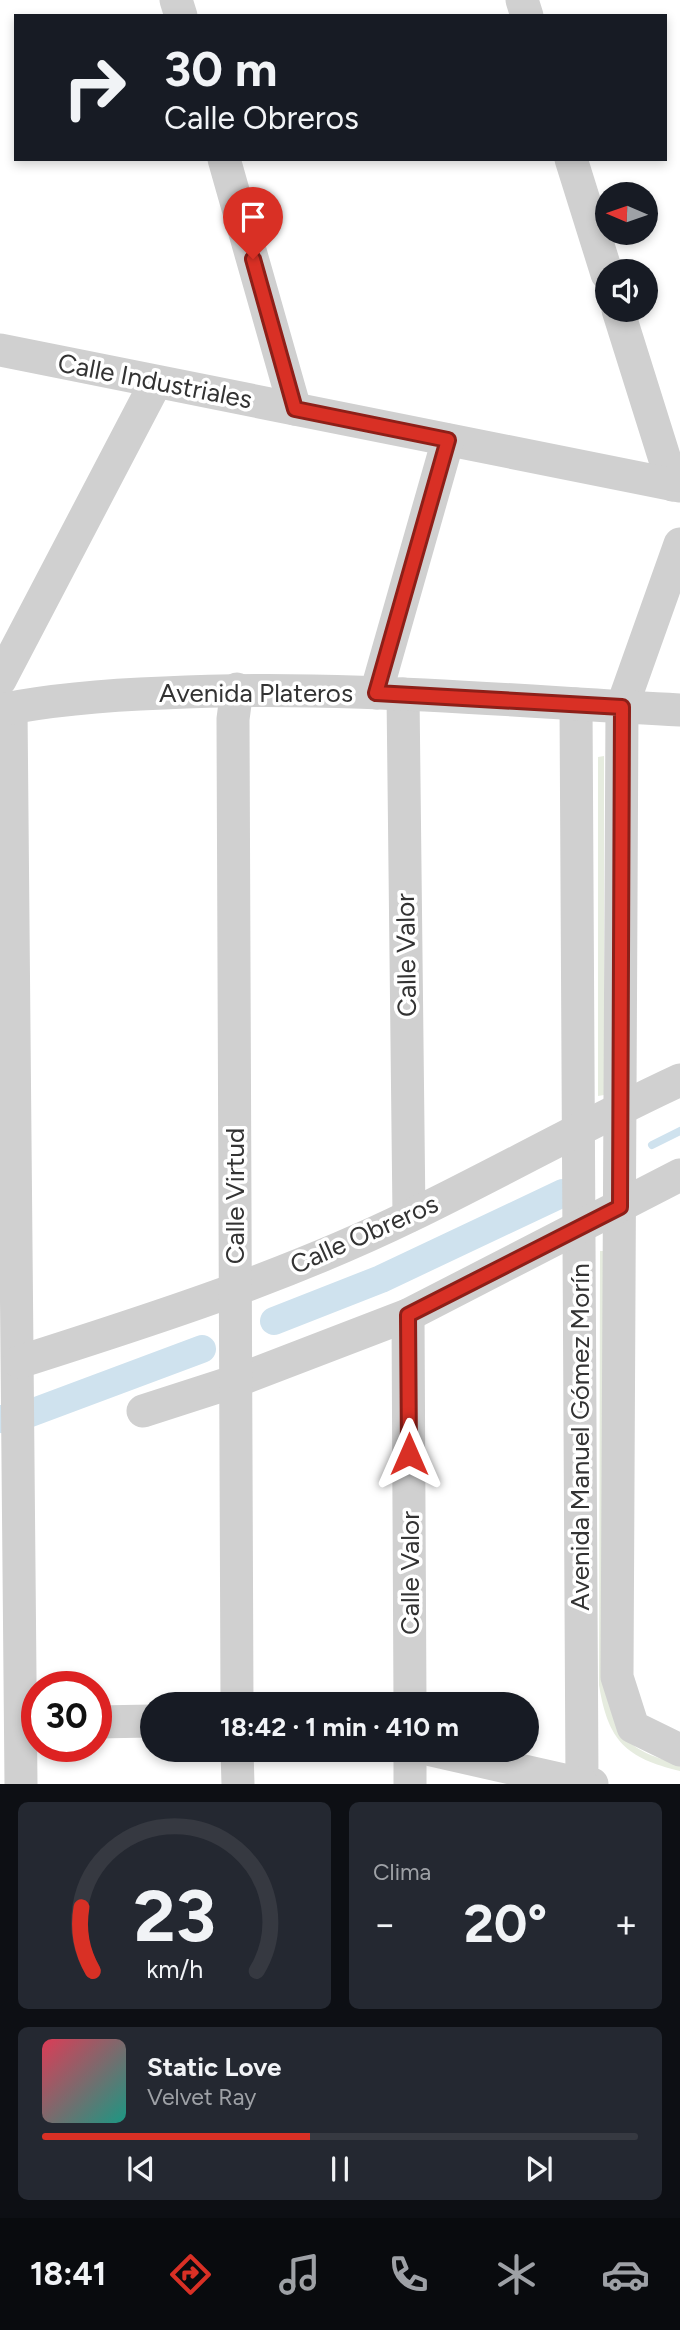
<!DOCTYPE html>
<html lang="es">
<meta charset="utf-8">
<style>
:root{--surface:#171b24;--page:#242831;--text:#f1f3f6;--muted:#9ea1a6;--line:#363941;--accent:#d93025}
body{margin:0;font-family:Figtree,sans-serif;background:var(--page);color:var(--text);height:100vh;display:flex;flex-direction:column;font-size:26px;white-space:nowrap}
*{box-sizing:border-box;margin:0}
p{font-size:23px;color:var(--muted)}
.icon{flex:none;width:38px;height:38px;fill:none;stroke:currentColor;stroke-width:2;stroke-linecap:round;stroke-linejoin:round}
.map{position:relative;height:1784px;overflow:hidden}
.side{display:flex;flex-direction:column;gap:18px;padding:18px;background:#0d0f14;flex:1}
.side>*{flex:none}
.banner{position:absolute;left:14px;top:14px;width:653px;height:147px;border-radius:0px;box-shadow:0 4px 10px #0003;background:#171b24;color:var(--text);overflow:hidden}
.needle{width:46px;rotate:272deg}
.controls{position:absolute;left:595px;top:182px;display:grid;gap:14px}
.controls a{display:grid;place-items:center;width:63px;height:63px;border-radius:50%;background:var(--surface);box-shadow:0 4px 10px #0003;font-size:35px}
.speed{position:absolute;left:21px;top:1671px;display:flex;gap:14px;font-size:35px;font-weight:700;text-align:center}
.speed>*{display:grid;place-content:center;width:91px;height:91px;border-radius:50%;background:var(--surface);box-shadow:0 4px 10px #0003;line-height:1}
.speed .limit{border:10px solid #d22;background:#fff;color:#111}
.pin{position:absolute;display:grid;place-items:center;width:60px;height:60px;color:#fff;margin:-72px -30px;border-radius:50% 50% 50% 0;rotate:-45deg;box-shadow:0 0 7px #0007}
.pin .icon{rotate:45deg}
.me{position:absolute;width:77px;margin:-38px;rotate:0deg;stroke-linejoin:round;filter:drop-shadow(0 0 5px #0008)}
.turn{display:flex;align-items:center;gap:24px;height:147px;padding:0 35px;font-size:32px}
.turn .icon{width:91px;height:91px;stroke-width:2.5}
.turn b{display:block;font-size:49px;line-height:60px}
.big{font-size:52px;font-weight:700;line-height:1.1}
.side .tile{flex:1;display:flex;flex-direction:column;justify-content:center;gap:10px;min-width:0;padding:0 24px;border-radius:10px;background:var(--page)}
.side .dial{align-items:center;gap:0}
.dial svg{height:182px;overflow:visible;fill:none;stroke:var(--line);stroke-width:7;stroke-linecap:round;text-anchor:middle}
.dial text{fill:var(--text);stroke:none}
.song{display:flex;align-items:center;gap:21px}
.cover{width:84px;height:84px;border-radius:10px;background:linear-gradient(135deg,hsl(350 70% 55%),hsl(170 70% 35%))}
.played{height:7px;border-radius:4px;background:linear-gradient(90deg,var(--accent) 45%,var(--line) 45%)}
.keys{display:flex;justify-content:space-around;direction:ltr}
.heat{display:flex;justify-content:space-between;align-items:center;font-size:38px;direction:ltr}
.side .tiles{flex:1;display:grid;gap:18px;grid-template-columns:1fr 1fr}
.tile:last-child{grid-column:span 2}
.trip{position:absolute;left:140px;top:1692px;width:399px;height:70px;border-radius:35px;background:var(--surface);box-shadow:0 4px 10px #0003;font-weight:700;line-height:70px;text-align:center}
.tab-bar{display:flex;height:112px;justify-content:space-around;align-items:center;background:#090b0e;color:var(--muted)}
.tab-bar .icon{width:49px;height:49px}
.tab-bar .selected{color:var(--accent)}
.tab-bar b{font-size:32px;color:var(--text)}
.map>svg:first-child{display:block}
</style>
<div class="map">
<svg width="680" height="1784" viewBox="0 0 680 1784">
<rect width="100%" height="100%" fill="#fff"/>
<g fill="#e6ecdf">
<path d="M 604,756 L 604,1095 L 598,1096 L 598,757 Z"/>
<path d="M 600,1251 L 607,1251 L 605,1684 C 614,1736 629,1752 680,1764 L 680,1771 C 626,1758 608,1741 599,1685 Z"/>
</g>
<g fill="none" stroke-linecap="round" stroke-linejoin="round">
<path stroke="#cfe2ee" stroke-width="8" d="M 652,1145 L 680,1131"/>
<g stroke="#cfe2ee" stroke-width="28">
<path d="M 274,1321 L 381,1279 L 563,1193"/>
<path d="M 0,1419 L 12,1420 L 202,1349"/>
</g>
<g stroke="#d0d0d0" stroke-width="33">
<path d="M 176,0 L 181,16"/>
<path d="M 522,0 L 527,16"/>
<path d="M 224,159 L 295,409"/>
<path d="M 571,159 L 607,274"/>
<path d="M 618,310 L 673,485"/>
<path d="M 0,350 L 680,486"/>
<path d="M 680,544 L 622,707 L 617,1677 L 633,1727 L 680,1750"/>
<path d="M 0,680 L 156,382"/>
<path d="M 376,693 L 448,440"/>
<path d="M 403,694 L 409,1216"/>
<path d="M 576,704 L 582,1782 L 592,1784"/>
<path d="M 11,708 L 21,1784"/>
<path d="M 0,710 C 54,699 109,695 164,693 C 336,684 508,701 680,710"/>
<path d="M 408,1315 L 410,1704"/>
<path d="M 19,1362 C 151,1320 285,1277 410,1216 C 501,1172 589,1122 680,1080"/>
<path d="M 143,1411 L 236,1381 L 408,1315 L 680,1175"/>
<path d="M 237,1704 L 233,719 L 237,689"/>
<path d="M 96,1722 L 152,1721"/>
<path d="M 237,1750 L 238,1784"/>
<path d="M 431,1750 L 582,1784"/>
<path d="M 410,1784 L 410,1750"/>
</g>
</g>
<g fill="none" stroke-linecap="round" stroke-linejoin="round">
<defs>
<path id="route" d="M 253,259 L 295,409 L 448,440 L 376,693 L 622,707 L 620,1207 L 408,1315 L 409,1454"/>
</defs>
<use href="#route" stroke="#8d1f18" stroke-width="18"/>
<use href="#route" stroke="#d93025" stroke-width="12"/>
</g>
<g text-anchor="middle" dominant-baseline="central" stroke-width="7" stroke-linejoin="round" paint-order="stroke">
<g font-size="26" fill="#333" stroke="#fff">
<text transform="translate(155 381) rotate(11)">Calle Industriales</text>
<text x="256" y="693">Avenida Plateros</text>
<text transform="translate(406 955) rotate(-91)">Calle Valor</text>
<text transform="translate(235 1196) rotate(-90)">Calle Virtud</text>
<text transform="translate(364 1234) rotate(-24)">Calle Obreros</text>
<text transform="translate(580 1437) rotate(-90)">Avenida Manuel Gómez Morín</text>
<text transform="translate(410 1573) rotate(-90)">Calle Valor</text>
</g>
</g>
</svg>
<div class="controls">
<a><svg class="needle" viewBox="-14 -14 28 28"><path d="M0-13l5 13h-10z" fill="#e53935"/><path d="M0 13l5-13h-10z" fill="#9ea1a6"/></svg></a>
<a><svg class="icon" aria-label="sound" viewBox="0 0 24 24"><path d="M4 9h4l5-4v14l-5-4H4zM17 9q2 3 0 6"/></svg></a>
</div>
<div class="speed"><div class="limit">30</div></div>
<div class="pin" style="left:253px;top:259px;background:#d93025"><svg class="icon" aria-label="arrive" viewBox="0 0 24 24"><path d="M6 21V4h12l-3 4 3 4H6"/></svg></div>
<svg class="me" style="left:409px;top:1454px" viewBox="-20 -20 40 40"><path d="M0-17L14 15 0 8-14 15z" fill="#d93025" stroke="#fff" stroke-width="4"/></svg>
<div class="trip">18:42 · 1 min · 410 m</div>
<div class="banner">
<div class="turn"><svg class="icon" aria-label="right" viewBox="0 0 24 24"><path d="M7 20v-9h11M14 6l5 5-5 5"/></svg><div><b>30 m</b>Calle Obreros</div></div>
</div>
</div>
<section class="side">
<div class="tiles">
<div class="tile dial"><svg viewBox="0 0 100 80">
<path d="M14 69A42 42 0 1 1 86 69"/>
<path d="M14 69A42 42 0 0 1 9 41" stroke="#d93025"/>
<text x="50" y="56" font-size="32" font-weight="700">23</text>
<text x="50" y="72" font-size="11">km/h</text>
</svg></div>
<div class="tile"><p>Clima</p>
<div class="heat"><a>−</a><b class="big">20°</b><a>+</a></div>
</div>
<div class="tile">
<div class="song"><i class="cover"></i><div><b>Static Love</b><p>Velvet Ray</p></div></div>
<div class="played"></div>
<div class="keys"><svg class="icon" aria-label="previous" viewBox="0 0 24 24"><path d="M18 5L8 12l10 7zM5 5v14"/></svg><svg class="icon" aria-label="pause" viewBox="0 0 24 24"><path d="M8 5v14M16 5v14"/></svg><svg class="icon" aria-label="next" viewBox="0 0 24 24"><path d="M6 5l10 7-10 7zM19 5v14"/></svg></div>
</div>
</div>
</section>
<nav class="tab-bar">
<b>18:41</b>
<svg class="icon selected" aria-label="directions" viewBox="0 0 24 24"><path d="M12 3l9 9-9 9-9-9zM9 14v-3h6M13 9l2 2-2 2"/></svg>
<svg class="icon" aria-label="music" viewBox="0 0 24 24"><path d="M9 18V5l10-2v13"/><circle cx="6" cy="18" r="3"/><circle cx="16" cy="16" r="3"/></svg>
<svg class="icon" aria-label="phone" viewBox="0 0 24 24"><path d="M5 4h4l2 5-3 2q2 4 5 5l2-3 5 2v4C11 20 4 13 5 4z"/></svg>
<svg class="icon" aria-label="climate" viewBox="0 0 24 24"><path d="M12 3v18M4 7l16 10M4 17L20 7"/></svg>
<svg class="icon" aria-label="car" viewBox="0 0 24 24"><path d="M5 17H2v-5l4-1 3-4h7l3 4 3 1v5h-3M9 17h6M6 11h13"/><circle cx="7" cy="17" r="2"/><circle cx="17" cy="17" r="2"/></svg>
</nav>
